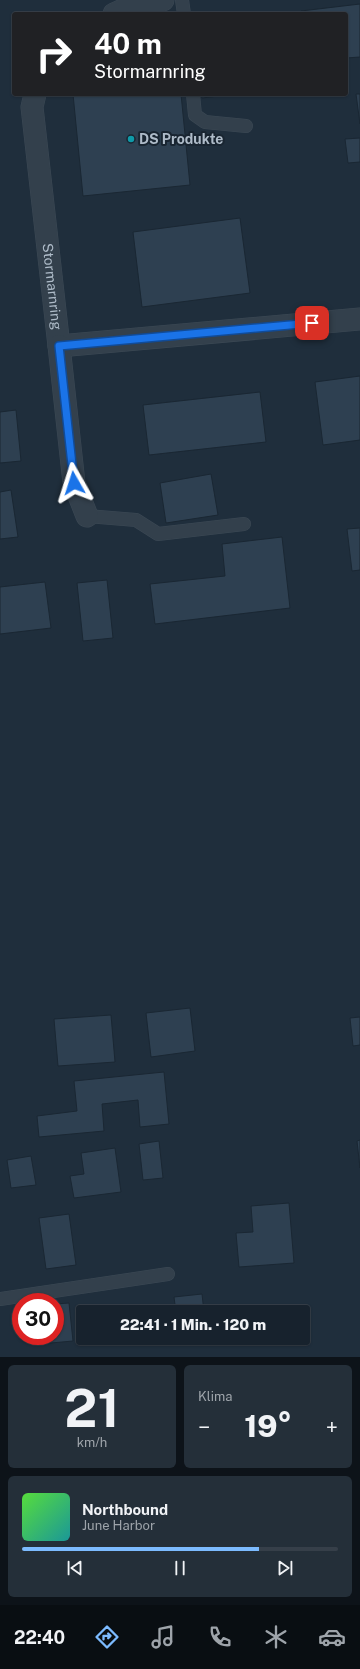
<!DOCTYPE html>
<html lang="de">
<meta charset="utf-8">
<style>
:root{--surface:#17222d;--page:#242f39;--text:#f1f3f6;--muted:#9ea4aa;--line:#363f49;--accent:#7cbbff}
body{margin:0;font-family:"Public Sans",sans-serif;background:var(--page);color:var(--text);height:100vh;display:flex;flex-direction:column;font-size:15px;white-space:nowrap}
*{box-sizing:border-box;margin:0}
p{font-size:13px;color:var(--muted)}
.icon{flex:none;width:22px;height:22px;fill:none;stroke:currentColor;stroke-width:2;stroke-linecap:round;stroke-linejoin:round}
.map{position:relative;height:1357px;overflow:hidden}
.panel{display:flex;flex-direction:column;gap:8px;padding:8px;background:#0d1319;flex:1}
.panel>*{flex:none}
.banner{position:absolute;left:12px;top:12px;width:336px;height:84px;border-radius:4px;box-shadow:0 1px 3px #0004,0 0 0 1px var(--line);background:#202124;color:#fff;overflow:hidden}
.speed{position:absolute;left:12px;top:1293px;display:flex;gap:8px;font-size:20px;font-weight:700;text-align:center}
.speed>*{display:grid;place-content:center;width:52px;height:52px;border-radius:50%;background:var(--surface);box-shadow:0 1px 3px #0004,0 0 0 1px var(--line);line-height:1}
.speed .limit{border:6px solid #d22;background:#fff;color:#111}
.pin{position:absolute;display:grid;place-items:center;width:34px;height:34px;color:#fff;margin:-17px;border-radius:8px;box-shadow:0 2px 6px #0006}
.me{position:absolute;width:44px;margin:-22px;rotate:354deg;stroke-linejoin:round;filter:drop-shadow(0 0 3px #0008)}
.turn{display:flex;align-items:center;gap:14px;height:84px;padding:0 16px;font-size:18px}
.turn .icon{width:52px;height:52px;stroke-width:2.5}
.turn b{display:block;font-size:28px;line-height:34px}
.big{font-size:30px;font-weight:800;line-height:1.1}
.panel .widget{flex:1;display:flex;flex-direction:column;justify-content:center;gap:6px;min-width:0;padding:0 14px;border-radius:6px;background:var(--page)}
.panel .dial{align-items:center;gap:0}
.dial b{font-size:52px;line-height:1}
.song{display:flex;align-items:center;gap:12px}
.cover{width:48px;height:48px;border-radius:6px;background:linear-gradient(135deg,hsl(110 70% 55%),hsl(180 70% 35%))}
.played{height:4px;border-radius:2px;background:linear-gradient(90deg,var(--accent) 75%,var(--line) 75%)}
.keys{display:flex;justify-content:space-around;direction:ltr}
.heat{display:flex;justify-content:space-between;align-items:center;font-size:22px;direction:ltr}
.panel .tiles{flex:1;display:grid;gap:8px;grid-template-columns:1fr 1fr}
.widget:last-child{grid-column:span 2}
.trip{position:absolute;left:76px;top:1305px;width:234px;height:40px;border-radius:4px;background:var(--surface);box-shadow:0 1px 3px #0004,0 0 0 1px var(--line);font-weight:800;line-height:40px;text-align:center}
.tab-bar{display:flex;height:64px;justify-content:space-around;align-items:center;background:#090e12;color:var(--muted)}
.tab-bar .icon{width:28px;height:28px}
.tab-bar .active{color:var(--accent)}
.tab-bar b{font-size:18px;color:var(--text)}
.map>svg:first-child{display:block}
</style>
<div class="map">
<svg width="360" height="1357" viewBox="0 0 360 1357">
<rect width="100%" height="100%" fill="#1f2e3c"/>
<g fill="#2e4051" stroke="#1a2733">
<path d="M 360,4 L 360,57 L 346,58 L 346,14 L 301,14 L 301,11 Z"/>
<path d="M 73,94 L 181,94 L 190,185 L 83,196 Z"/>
<path d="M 201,94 L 235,94 L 202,98 Z"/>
<path d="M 356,94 L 360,94 L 360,124 Z"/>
<path d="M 360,138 L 360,162 L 348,163 L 345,139 Z"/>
<path d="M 240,218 L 250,293 L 142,307 L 133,232 Z"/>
<path d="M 360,376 L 360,440 L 323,445 L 315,382 Z"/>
<path d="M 260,392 L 266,442 L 149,455 L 143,405 Z"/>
<path d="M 16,410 L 21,461 L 0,463 L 0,412 Z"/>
<path d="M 211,474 L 218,515 L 166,523 L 160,483 Z"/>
<path d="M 11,490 L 18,537 L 0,539 L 0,492 Z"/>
<path d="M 360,528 L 360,570 L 352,571 L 347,529 Z"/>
<path d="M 282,537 L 290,608 L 155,624 L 150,584 L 225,576 L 222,544 Z"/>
<path d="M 107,580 L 113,638 L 83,641 L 77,583 Z"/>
<path d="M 45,582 L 51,628 L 0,634 L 0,587 Z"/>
<path d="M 190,1008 L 195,1051 L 151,1057 L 146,1013 Z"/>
<path d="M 111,1015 L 115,1062 L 58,1066 L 54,1019 Z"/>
<path d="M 360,1017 L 360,1045 L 353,1046 L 350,1018 Z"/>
<path d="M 164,1072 L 169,1124 L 140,1127 L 138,1100 L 102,1104 L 104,1131 L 39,1137 L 37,1116 L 77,1111 L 74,1081 Z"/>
<path d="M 360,1140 L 360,1168 L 357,1141 Z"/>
<path d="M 159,1141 L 163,1178 L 143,1180 L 139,1144 Z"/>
<path d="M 115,1148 L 121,1192 L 74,1198 L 70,1176 L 84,1174 L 81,1153 Z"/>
<path d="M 31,1156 L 36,1185 L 11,1188 L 7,1160 Z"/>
<path d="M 289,1203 L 294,1263 L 239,1267 L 236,1233 L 253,1232 L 251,1206 Z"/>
<path d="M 69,1214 L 76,1265 L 46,1269 L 39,1218 Z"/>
<path d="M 202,1294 L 204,1312 L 176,1312 L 174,1297 Z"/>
<path d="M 69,1303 L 73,1341 L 40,1344 L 39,1336 L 55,1336 L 55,1304 Z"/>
</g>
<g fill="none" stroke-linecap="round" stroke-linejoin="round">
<defs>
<g id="service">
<path d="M 182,0 L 184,14"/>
<path d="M 193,94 L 195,115 L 205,122 L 246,126"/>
<path d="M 87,516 L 136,520 L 158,534 L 244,524"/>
<path d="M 0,1299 L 168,1274"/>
</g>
<g id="minor">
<path d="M 114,14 L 138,3 L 163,0"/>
<path id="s1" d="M 35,94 L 32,107 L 59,346 L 360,319"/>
<path d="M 59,346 L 74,483 L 87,516"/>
</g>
</defs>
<use href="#service" stroke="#3c4955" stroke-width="14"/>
<use href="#minor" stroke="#3c4955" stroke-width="23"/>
<use href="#service" stroke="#33404c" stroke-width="13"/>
<use href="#minor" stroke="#33404c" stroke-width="22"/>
</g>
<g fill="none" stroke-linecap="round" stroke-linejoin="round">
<defs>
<path id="route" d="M 74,483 L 59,346 L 312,323"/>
</defs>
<use href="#route" stroke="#114b97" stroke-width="10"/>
<use href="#route" stroke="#1a73e8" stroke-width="7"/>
</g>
<circle fill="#0f9aa8" stroke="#192531" stroke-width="1.5" cx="131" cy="139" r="4"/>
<g text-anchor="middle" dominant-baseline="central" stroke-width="4" stroke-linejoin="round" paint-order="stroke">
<g font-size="14" font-weight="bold" fill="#aebbc8" stroke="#192531" text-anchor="start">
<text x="139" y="139">DS Produkte</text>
</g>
<g font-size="14" fill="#aebbc8" stroke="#192531">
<text stroke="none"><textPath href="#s1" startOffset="194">Stormarnring</textPath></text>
</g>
</g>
</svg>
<div class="speed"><div class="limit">30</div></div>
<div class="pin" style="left:312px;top:323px;background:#d93025"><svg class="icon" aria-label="arrive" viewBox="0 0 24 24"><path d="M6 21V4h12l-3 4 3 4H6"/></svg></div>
<svg class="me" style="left:74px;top:483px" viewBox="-20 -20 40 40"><path d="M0-17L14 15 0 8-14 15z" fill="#1a73e8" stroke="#fff" stroke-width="4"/></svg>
<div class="trip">22:41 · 1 Min. · 120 m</div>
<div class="banner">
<div class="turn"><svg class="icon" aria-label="right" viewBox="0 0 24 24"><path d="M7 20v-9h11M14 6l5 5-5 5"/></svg><div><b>40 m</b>Stormarnring</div></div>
</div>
</div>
<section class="panel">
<div class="tiles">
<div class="widget dial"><b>21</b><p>km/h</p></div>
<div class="widget"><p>Klima</p>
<div class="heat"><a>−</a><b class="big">19°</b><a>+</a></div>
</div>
<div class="widget">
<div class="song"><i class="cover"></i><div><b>Northbound</b><p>June Harbor</p></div></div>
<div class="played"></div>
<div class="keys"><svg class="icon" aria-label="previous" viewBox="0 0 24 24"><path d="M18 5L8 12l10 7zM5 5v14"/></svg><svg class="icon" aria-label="pause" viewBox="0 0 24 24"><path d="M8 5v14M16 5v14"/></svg><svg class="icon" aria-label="next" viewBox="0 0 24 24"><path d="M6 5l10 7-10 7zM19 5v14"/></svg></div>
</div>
</div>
</section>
<nav class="tab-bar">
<b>22:40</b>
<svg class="icon active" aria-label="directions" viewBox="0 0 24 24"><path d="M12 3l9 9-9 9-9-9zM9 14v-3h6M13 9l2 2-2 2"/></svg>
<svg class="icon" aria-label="music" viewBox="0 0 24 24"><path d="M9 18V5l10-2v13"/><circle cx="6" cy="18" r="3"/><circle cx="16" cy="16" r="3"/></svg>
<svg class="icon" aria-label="phone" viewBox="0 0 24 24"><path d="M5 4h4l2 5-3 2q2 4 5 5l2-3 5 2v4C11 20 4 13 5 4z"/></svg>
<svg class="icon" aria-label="climate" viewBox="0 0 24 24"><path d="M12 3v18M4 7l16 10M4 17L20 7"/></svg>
<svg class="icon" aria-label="car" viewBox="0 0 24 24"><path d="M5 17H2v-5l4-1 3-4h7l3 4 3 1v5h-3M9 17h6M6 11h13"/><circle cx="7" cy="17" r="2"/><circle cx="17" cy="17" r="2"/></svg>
</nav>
